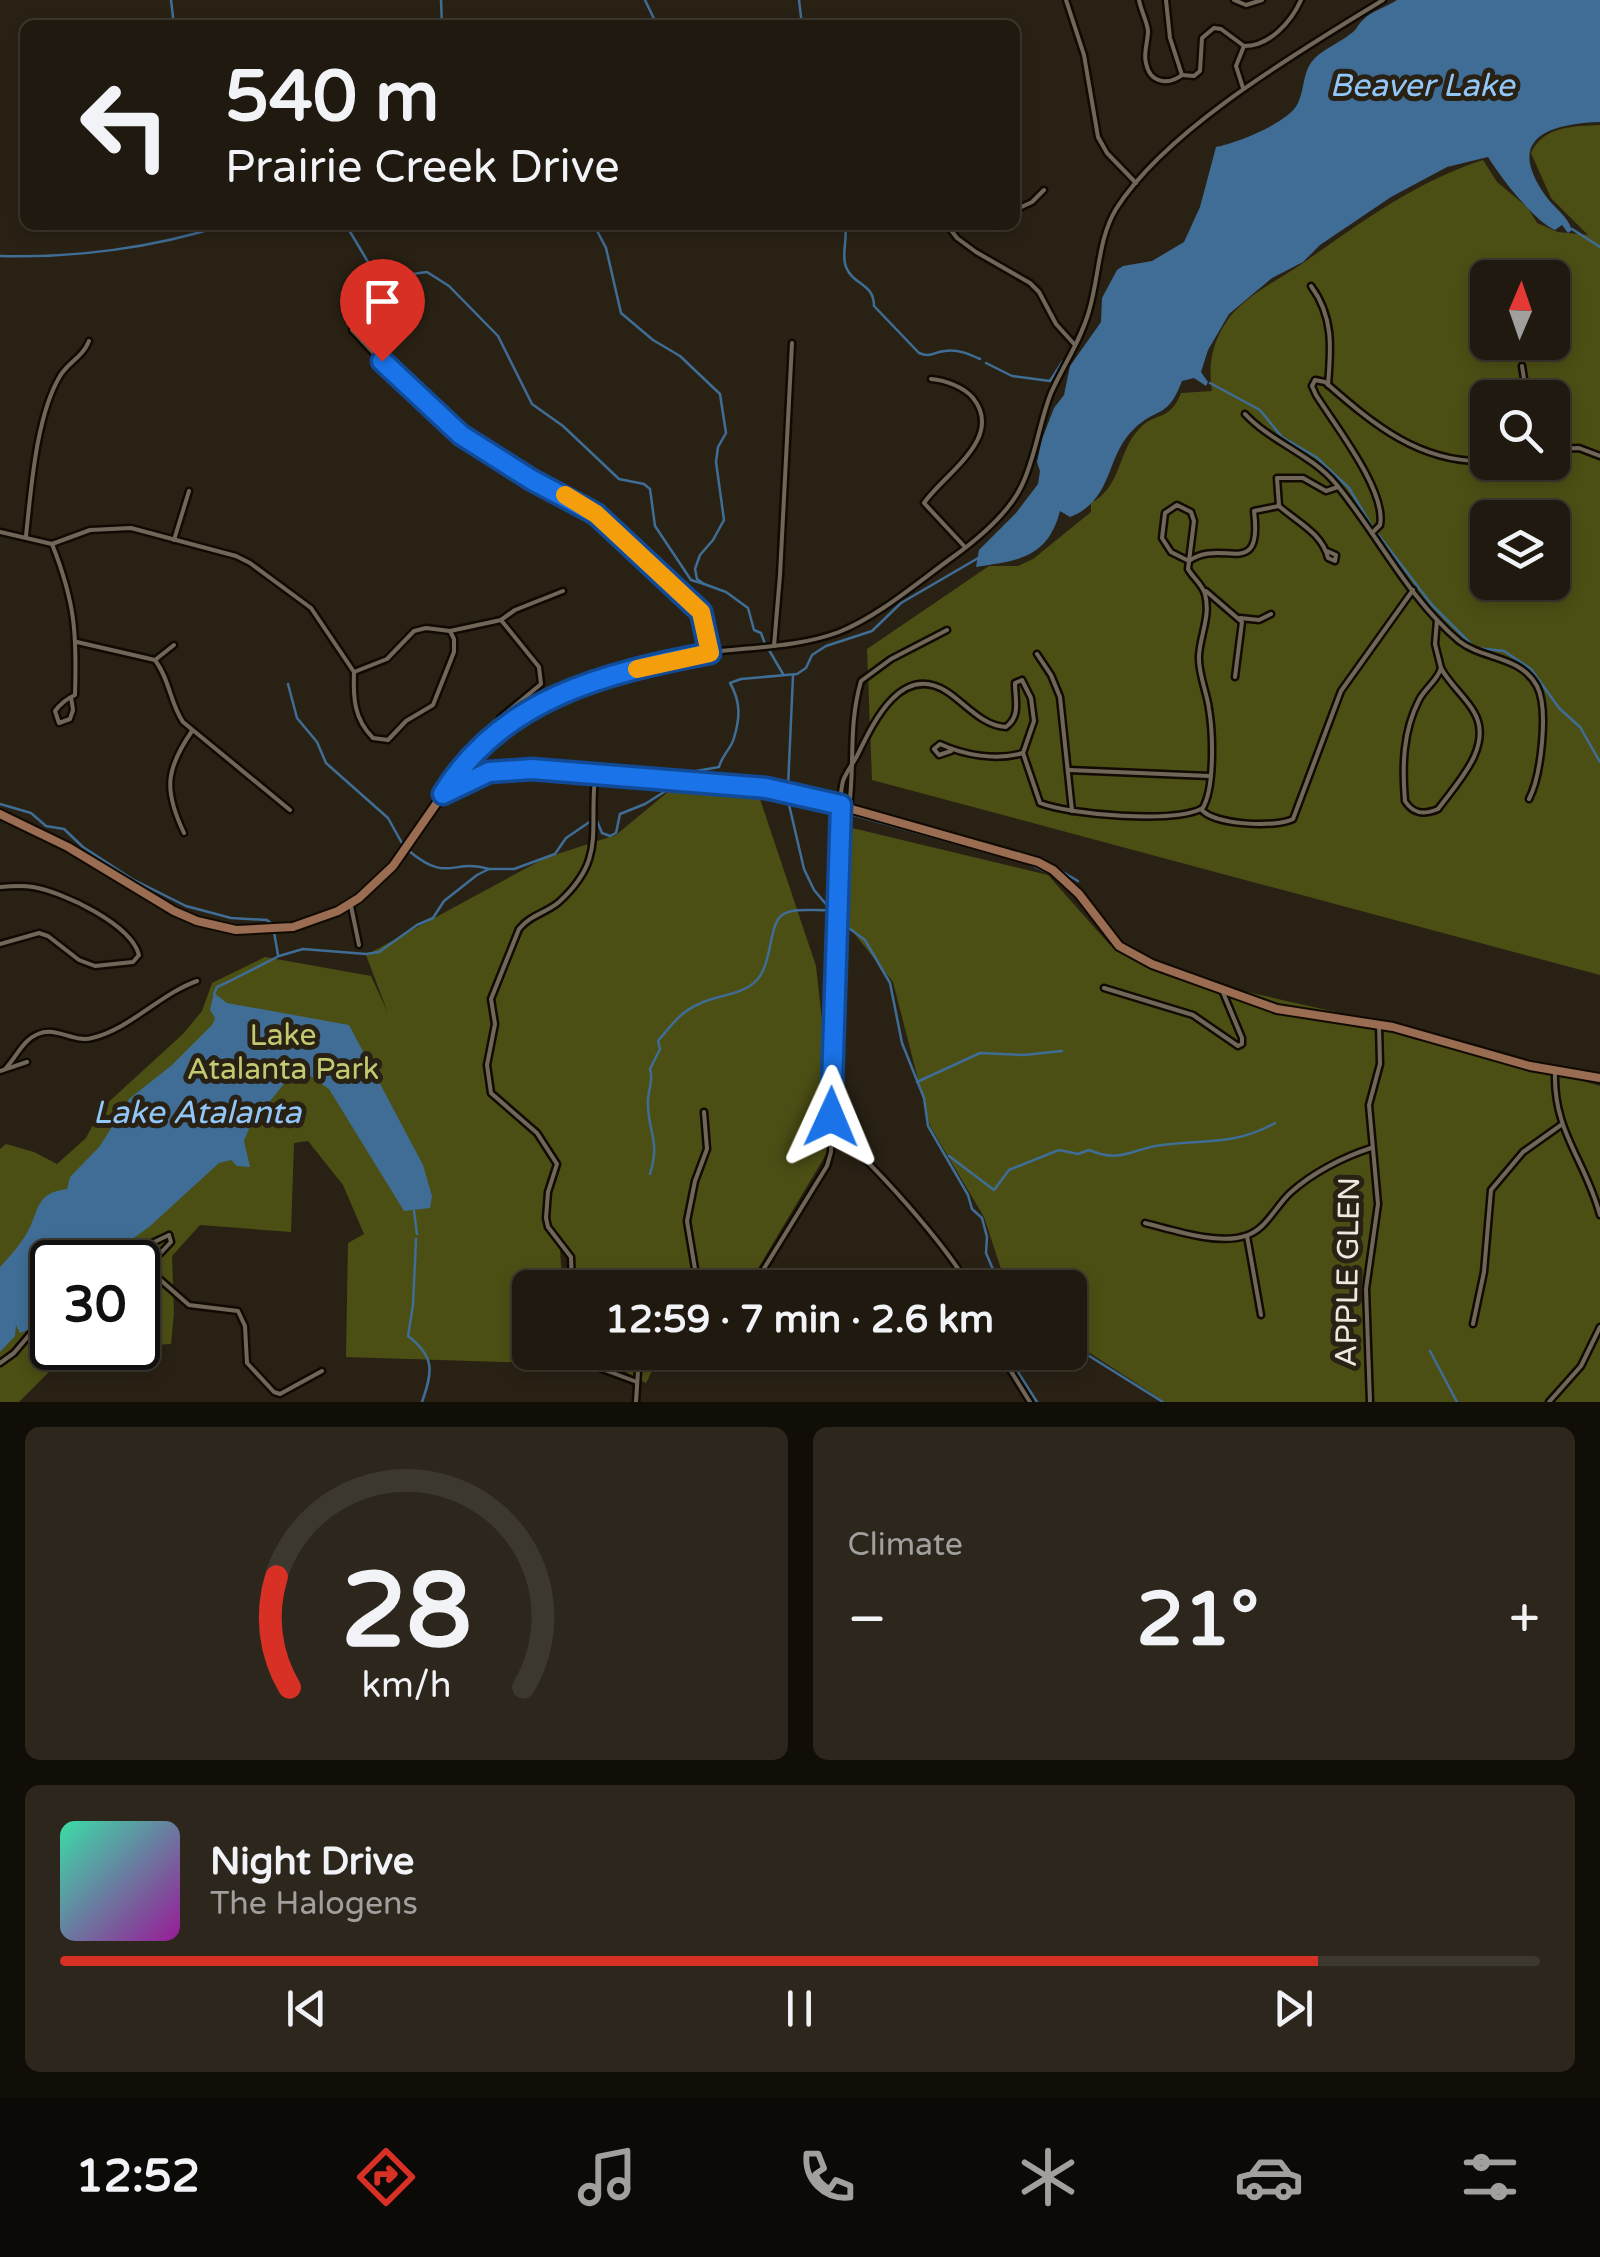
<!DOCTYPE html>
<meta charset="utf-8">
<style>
:root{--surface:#1f190f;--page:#2c261d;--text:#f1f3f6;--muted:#a1a09e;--line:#3c382f;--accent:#d93025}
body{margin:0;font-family:"Varela Round",sans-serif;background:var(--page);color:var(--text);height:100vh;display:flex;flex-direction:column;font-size:38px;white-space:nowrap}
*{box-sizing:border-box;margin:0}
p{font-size:32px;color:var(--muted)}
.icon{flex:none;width:55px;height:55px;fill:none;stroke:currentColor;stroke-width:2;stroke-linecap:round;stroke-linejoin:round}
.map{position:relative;height:1402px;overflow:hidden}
.details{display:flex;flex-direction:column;gap:25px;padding:25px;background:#110e08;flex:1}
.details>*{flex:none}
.banner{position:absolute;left:20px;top:20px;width:1000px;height:210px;border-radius:15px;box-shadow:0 5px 15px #0003,0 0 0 2px var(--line);background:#1f190f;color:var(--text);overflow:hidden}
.needle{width:65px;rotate:2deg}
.tools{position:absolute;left:1470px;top:260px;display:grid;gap:20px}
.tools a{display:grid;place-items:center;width:100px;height:100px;border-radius:15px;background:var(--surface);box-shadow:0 5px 15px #0003,0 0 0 2px var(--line);font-size:50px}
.speed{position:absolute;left:30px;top:1240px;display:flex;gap:20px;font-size:50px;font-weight:700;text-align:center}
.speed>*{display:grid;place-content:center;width:130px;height:130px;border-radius:50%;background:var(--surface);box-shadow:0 5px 15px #0003,0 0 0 2px var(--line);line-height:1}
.speed .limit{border:5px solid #111;border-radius:15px;background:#fff;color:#111}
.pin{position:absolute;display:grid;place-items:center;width:85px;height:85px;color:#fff;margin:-102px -42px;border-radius:50% 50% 50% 0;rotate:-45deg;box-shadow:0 0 10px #0007}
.pin .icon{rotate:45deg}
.me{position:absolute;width:110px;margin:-55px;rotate:1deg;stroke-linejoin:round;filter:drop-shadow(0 0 8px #0008)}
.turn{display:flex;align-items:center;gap:35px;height:210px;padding:0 40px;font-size:45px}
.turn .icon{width:130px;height:130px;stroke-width:2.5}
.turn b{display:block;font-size:70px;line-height:85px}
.big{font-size:75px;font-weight:700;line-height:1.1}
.details .tile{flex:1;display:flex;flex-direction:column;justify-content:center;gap:15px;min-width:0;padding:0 35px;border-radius:15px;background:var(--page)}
.details .dial{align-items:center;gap:0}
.dial svg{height:260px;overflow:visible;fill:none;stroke:var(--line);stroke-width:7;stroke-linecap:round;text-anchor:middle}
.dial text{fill:var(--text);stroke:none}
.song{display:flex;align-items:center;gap:30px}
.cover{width:120px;height:120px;border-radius:15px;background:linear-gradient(135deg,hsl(160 70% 55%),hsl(300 70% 35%))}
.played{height:10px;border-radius:5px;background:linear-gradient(90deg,var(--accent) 85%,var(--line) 85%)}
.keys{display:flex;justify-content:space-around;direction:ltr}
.heat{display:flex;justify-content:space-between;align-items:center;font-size:55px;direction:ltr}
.details .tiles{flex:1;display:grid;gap:25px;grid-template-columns:1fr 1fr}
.tile:last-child{grid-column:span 2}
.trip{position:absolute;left:512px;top:1270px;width:575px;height:100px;border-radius:15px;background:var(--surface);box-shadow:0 5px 15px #0003,0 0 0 2px var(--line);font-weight:700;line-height:100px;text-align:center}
.tab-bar{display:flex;height:160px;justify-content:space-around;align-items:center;background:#0c0a06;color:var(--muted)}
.tab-bar .icon{width:70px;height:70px}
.tab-bar .on{color:var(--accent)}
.tab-bar b{font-size:45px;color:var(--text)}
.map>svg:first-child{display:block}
</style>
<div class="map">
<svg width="1600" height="1402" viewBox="0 0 1600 1402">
<rect width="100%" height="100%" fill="#292114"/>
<g fill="#4c4f14" fill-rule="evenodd">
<path d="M 1600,125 L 1600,975 L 872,780 L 867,649 L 989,566 L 1018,566 L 1033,559 L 1091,512 L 1091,503 C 1122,486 1117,453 1139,429 C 1155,411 1169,423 1181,393 L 1212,391 C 1208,363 1212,342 1229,318 C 1247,294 1279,280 1303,263 C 1360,223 1415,182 1483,160 L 1497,182 L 1528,208 L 1537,223 L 1558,232 L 1588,235 L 1551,198 L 1531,153 C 1543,126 1574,126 1600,125 ZM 1488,278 L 1552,278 L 1552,342 L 1488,342 ZM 1488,398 L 1552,398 L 1552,462 L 1488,462 ZM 1488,518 L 1552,518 L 1552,582 L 1488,582 Z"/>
<path d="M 675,786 L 757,790 L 816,966 L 826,1057 L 828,1151 L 747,1287 L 577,1287 L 573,1257 L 560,1251 L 563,1287 L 530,1288 L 530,1352 L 569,1353 L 570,1364 L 346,1357 L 348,1243 L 364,1234 L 343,1185 L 308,1141 L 294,1143 L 291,1232 L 200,1225 L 172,1256 L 174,1313 L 171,1344 L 138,1346 L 138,1262 L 52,1262 L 52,1348 L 73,1348 L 19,1402 L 0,1402 L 0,1149 L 6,1144 L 34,1152 L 57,1164 L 86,1138 L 101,1109 L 184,1033 L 202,1011 L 212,983 L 265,957 L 371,976 L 388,1013 L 366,955 L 545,858 L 616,835 Z"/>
<path d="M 852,828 L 1048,875 L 1109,944 L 1225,987 L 1380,1022 L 1600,1086 L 1600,1402 L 1165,1402 L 1070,1340 L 1070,1288 L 1007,1287 L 984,1217 L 930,1126 L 893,982 L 845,922 Z"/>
<path d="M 591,1353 L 661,1353 L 646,1383 Z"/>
</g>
<g fill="#3f6d95">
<path d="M 1397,0 L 1600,0 L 1600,122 C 1545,124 1504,140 1548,199 C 1557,210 1567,216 1572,230 L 1568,233 L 1562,225 L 1555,230 C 1534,221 1501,178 1488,157 L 1447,167 L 1391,197 L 1320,245 L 1303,262 L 1272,278 L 1229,314 L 1208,350 L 1201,372 L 1208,382 L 1206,386 L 1194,378 L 1182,381 C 1167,420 1158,406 1134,429 C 1105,456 1114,500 1070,517 L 1060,511 C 1048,558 1017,561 976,567 L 979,550 L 1016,513 L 1038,484 L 1040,471 L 1037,462 L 1042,439 L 1054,408 L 1064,395 L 1070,366 L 1101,322 L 1102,298 L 1117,270 L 1123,266 L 1152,261 L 1184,242 L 1200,207 L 1216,147 C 1236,143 1289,123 1298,103 C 1305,89 1302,72 1314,59 C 1325,48 1341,42 1353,32 C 1357,29 1359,23 1363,20 C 1371,11 1387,7 1397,0 Z"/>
<path d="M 214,993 L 227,1003 L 349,1025 L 423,1165 L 432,1196 L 430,1208 L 404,1211 L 329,1089 L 310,1076 L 287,1080 L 250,1126 L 244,1141 L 250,1167 L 237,1166 L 231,1160 L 219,1163 L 149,1227 L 111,1254 L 110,1262 L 52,1262 L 52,1305 L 30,1329 L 20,1333 L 16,1325 L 15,1336 L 0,1352 L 0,1267 C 11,1255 23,1242 30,1227 C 40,1205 38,1193 67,1189 L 70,1177 L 100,1146 L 129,1099 L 172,1065 L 212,1025 L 215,1018 L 210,1010 Z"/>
</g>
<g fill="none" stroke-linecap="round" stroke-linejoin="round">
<g stroke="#3f6d95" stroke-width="2.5">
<path d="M 171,0 L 174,25"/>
<path d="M 441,0 L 442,25"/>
<path d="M 645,0 L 657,25"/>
<path d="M 799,0 L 802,25"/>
<path d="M 346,225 L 371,267 L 380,274 L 391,277 L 427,272 L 449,286 L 498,336 L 532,404 L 563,426 L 619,479 L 644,484 L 650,489 L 655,526 L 691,580 L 704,584"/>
<path d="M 594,225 L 606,248 L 621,313 L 653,340 L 680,356 L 720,394 L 726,433 L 718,447 L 716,462 L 724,520 L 713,540 L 700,555 L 695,569 L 697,579 L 704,584 L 726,592 L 748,608 L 754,630 L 761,633 L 765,644"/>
<path d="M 845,225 C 848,239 841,254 846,267 C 853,285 874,283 874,306 L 919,353 C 931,358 933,352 945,351 C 958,349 969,354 980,359"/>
<path d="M 1572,229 L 1600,247"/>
<path d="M 0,256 C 74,258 154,248 224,225"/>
<path d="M 986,363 L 1012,376 L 1050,381 L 1063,361"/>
<path d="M 1210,383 L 1260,410 L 1282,437 L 1316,457 L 1349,488 L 1373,528"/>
<path d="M 1377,533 L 1432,605 L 1471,644"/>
<path d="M 1477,648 L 1504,651 L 1531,669 L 1559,708 L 1580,727 L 1600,762"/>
<path d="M 769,650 L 783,674"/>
<path d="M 288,684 L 297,718 L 317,742 L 326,763 L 388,818 L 403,845"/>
<path d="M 681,778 L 685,773 L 719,767 C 722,755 731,749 734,738 C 740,718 741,702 730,683 L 741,679 L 797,674 L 806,668 L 812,655 L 826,646 L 872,631 L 901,603 L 980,557"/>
<path d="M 788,787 L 793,676"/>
<path d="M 0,804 L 31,813 L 46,826 L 64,829 L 83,847 L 132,879 L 186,906 L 231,918 L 267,920 L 273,925"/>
<path d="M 838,810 L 787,796 L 804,869 L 814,890 L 842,923 L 865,940 L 890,983 L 902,1043 L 924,1098 L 928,1126 L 968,1195 L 972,1209 L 982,1218 L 987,1237 L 986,1253 L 1001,1288"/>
<path d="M 843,812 L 998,855"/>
<path d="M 597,821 L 602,833 L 610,836 L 616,833 L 620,814 L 645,804 L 675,785"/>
<path d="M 409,851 C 449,884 451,858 489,869"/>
<path d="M 1025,862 L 1047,872"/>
<path d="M 1061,871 L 1078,881"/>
<path d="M 274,932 L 278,955"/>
<path d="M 214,994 L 217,987 L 228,982 L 279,956 L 303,949 L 366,954 L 379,952 L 417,925 L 433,918 L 444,901 L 477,875 L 489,869 L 514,869 L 555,854 L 566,838 L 591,821"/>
<path d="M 917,1082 L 980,1053 L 1024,1055 L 1062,1051"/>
<path d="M 949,1156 L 994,1190 L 1009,1170 L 1059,1150 L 1078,1154 L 1089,1150 C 1122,1164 1133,1148 1162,1145 C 1207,1139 1233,1146 1275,1123"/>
<path d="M 650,1174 C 661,1139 647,1132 648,1101 C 648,1089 654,1081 650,1069 L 660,1049 L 658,1041 C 670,1027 681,1011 699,1004 C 717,995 743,995 757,980 C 772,964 769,924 782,915 C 793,907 816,911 829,910"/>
<path d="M 414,1211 L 417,1234"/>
<path d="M 416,1239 L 413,1305 L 408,1336 C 435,1357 433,1371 422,1402"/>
<path d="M 138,1302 L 157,1332"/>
<path d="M 1070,1344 L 1163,1402"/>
<path d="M 1430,1351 L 1457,1402"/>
<path d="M 1005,1352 L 1037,1402"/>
</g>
<defs>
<g id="minor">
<path d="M 1066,0 L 1084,55 L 1098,137 L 1107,153 L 1136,183"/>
<path d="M 1139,0 C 1141,11 1147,21 1148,31 C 1148,42 1143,53 1146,63 C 1150,84 1169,85 1182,75"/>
<path d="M 1166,0 L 1170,38 L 1182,75 L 1194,76 L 1200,71 L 1202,38 L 1214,28 L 1221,29 L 1244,46"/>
<path d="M 1234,0 L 1246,5 L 1262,0"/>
<path d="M 1244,46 C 1270,46 1291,22 1301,0"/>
<path d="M 1243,88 L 1236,66 L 1244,46"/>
<path d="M 1015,210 L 1032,202 L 1044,190"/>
<path d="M 947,225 L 957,238 L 976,252 L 1030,283 L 1039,292 L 1056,324 L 1075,345"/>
<path d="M 1311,286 C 1334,317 1331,349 1328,385"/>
<path d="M 352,330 L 392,373 L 449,426 L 532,480 L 597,514 L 631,550 L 653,564 L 701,612 L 710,653"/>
<path d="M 1522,366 L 1527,398"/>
<path d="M 931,379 C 945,380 964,387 973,398 C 1005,438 944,474 924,503 L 965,547"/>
<path d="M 1245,414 C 1271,442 1311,454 1336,484 C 1378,535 1408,598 1459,641 C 1483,660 1520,655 1537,686 C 1549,709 1541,776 1529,799"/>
<path d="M 1552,449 L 1579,448 L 1600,456"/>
<path d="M 1177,505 L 1191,512 L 1194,521 L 1189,561 L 1171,552 L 1162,538 L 1165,513 Z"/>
<path d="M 1279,506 C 1297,522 1322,533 1328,558 L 1335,561 L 1336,555 L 1327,551"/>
<path d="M 1279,506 L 1277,478 L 1303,478 L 1326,491 L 1338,487"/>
<path d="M 0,532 L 52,544 L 90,530 L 131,528 L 236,556 L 250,563 L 311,608 L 354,672"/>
<path d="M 1372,533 L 1380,525 C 1387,491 1334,424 1316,395 L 1312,386 L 1315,380 L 1325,382 C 1373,424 1420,464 1488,461"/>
<path d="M 26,536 C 31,490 36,416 60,376 C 68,362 83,357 89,341"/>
<path d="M 174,540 L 189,491"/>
<path d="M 52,544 C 75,602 77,633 75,695 C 66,699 61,703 55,711 L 59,723 L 70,719 L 73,710 L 71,697"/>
<path d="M 1206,591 L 1242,622 L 1235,677"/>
<path d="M 1240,618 L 1259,620 L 1271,614"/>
<path d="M 1437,620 L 1435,644 L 1441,668"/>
<path d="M 77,642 L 155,660 C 170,680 170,703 183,722 L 290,810"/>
<path d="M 774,646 L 780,575 L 792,343"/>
<path d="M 1037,654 L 1051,675 L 1060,697 L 1072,811"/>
<path d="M 155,660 L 174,645"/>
<path d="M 1441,668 C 1450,685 1465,696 1474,712 C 1494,746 1457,783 1438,809 C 1424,815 1413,814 1405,801 C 1402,766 1403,731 1419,700 C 1425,688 1438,680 1441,668 Z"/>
<path d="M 354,672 L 387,659 L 414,631 L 426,628 L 450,631 L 501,620 L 515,610 L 563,591"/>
<path d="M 354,672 C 353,698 354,719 373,738 L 388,740 L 406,721 L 433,705 L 454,652 L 454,639 L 450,631"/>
<path d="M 497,730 L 500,718 L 541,684 L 539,667 L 501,620"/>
<path d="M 951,751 L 939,755 L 934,749 L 940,744 C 964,755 996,761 1023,753"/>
<path d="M 1069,770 L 1209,776"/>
<path d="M 445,790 C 501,701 613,666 712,652 C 754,647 799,647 839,632 C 879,616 918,582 953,557 C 978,539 1007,515 1021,487 C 1035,460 1039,423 1051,393 C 1063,366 1081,340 1089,311 C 1099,278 1098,239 1116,209 C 1167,128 1302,50 1383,0"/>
<path d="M 839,805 C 841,797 841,789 843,781 C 846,772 853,764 858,754 C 873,723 901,663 946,691 C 965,703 982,726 1006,727 C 1021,716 1015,700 1015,683 L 1022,680 L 1031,698 L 1034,721 L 1023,753 L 1040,803 C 1071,815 1172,823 1201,809"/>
<path d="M 849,808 C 855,765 848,726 861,681 L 891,659 L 947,630"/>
<path d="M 1201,809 C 1213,825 1276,828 1293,819 L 1341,691 L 1413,590"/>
<path d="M 1202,809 C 1215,790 1213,733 1209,709 C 1207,692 1198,674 1199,656 C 1200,635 1211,616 1205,594 C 1202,584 1193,578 1188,569 L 1189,561 C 1222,537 1263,582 1254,511 L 1279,506"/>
<path d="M 184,833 C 164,791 165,770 192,731"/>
<path d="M 0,887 C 11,886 22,885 33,887 C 63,892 131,924 139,955 L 133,962 L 95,966 L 79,960 L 48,936 L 39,933 L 0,944"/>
<path d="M 351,906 L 359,945"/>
<path d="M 1104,988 L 1193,1015 L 1238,1046 L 1242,1044 L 1242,1038 L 1222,990"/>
<path d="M 6,1068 C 17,1056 23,1040 38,1034 C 56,1026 74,1043 92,1038 C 130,1029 160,994 197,981"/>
<path d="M 0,1071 L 27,1062"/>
<path d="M 1555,1071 C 1553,1132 1585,1159 1600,1215"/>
<path d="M 832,1131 C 861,1148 957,1257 969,1288"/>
<path d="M 1145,1223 C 1173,1230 1217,1245 1245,1236 C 1266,1230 1275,1207 1290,1193 C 1312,1173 1343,1157 1371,1148"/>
<path d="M 169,1235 L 171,1242 L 155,1259 L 156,1276 L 189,1305 L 238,1311 L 245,1326 L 247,1363 L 274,1392 L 280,1394 L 322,1371"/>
<path d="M 1247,1236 L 1261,1315"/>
<path d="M 126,1262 L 135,1251 L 169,1235"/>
<path d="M 572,1288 L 571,1257 L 548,1227 L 546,1218 L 548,1192 L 557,1164 L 537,1133 L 491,1093 L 487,1065 L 495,1024 L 491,999 L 519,929 C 530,915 546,913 559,902 C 606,859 589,832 595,777"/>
<path d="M 686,1288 L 695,1269 L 687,1221 L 695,1181 L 707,1149 L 704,1112"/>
<path d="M 752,1288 L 827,1166 L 831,1152 L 840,809"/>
<path d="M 1473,1324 L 1484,1272 L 1491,1190 L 1523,1152 L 1561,1125"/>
<path d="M 585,1352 L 594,1366 L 637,1382"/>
<path d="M 999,1352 L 1030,1402"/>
<path d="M 0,1363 L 14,1353 L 52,1308"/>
<path d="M 636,1402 L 638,1371 L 652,1352"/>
<path d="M 1370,1402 L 1366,1289 L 1378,1204 L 1369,1105 L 1380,1064 L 1379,1025"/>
<path d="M 1549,1402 L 1581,1366 L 1600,1327"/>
</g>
<path id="secondary" d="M 0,814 L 68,847 L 174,911 L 197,921 L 236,930 L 293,927 L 338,911 L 359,898 L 393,866 L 443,794 L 474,777 L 510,769 L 785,790 L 1038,862 L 1053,870 L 1079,894 L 1119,946 L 1152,964 L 1277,1009 L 1393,1027 L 1530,1066 L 1600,1078"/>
</defs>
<use href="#minor" stroke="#110a02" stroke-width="9"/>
<use href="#secondary" stroke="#110a02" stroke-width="12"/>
<use href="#minor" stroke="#716759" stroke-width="4"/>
<use href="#secondary" stroke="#9a6d52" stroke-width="8"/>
</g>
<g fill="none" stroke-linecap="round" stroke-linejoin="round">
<defs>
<path id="route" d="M 382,361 L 461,435 L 532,480 L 596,514 L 701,612 L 710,653 C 605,673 502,698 443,794 L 489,772 L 532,769 L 766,788 L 841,805 L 831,1117"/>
</defs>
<use href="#route" stroke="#114b97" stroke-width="25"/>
<use href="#route" stroke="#1a73e8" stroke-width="18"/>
<path stroke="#f59e0b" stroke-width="18" d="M 565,495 L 596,514 L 701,612 L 710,653 L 637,669"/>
</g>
<g text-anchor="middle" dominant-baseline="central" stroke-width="10" stroke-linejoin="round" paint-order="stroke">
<g font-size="30" fill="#c2c971" stroke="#292114">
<text x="283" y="1035">Lake<tspan x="283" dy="34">Atalanta Park</tspan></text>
</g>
<g font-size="30" fill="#ede8df" stroke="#292114">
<text transform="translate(1348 1272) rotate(-89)">APPLE GLEN</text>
</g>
<g font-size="32" font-style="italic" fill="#92c7f9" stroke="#292114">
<text x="1422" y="86">Beaver Lake</text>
<text x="197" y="1113">Lake Atalanta</text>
</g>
</g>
</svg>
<div class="tools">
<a><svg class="needle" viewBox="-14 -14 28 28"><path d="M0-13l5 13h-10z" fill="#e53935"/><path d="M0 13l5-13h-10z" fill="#a1a09e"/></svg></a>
<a><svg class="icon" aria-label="search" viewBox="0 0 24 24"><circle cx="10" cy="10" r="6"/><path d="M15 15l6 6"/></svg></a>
<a><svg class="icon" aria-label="layers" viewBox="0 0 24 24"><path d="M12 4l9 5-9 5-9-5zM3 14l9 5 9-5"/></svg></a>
</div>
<div class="speed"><div class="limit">30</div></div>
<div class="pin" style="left:382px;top:361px;background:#d93025"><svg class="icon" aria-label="arrive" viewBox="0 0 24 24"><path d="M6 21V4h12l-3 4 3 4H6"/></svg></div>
<svg class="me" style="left:831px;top:1117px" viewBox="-20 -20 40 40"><path d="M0-17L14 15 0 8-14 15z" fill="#1a73e8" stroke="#fff" stroke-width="4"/></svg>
<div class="trip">12:59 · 7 min · 2.6 km</div>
<div class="banner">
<div class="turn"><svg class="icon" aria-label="left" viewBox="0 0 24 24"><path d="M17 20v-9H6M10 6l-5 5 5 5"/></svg><div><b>540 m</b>Prairie Creek Drive</div></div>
</div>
</div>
<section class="details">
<div class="tiles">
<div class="tile dial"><svg viewBox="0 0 100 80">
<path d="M14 69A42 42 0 1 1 86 69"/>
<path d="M14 69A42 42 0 0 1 10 35" stroke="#d93025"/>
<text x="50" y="56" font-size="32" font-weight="700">28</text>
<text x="50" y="72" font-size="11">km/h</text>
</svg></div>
<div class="tile"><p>Climate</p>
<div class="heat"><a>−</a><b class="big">21°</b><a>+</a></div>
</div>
<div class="tile">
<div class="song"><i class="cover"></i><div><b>Night Drive</b><p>The Halogens</p></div></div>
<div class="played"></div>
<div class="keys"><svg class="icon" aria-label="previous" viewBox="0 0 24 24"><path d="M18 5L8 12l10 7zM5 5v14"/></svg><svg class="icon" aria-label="pause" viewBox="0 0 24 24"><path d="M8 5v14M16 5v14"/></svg><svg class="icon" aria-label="next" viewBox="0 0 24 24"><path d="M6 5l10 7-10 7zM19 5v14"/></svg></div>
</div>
</div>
</section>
<nav class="tab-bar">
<b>12:52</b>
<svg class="icon on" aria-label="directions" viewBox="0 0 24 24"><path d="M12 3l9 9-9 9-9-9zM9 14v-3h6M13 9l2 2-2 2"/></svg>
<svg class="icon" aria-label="music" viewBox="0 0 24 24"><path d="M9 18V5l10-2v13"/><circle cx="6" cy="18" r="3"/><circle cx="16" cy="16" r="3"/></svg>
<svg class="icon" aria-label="phone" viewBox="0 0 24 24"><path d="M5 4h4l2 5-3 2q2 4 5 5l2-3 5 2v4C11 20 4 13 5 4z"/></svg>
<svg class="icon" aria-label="climate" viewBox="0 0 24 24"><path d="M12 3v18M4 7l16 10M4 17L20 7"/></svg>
<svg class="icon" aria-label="car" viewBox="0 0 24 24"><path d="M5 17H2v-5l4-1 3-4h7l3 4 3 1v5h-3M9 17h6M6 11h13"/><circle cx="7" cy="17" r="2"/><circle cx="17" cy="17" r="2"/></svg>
<svg class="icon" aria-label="filters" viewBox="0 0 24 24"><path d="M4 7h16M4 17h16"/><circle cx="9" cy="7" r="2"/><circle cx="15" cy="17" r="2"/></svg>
</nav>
